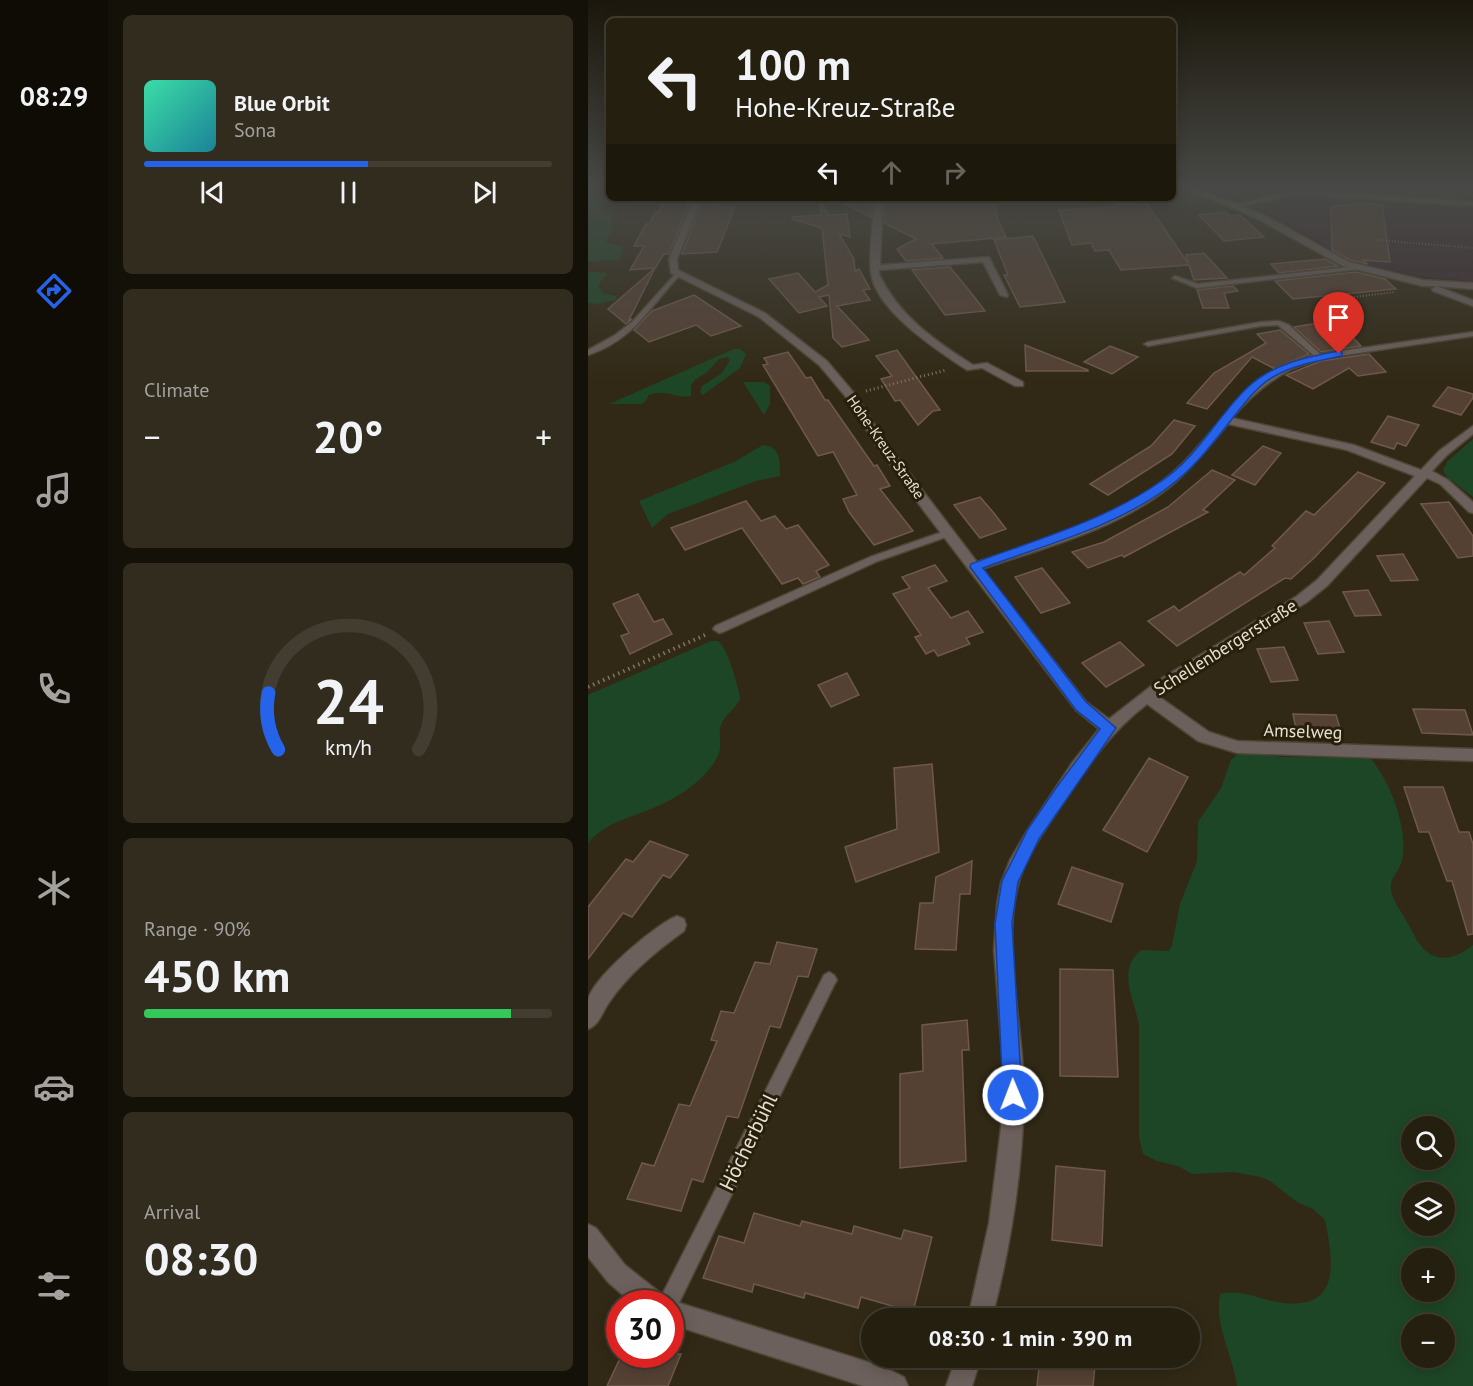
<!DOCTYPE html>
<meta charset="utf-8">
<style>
:root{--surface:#251f10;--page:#312c1e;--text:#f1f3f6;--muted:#a3a29f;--line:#423d30;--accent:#2563eb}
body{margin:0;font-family:"PT Sans",sans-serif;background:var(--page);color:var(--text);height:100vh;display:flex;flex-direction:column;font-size:22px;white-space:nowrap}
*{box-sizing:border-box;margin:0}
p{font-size:20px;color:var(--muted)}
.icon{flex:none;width:33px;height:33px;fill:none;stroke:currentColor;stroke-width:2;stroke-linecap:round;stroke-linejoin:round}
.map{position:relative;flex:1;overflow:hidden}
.drawer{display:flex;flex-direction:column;gap:15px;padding:15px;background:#141109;width:480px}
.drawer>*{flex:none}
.hud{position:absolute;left:18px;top:18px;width:570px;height:183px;border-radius:9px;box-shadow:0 3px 15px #0003,0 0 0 2px var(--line);background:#251f10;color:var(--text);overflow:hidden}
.controls{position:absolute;left:813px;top:1116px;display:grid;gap:12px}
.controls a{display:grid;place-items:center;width:54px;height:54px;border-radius:50%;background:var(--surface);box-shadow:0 3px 15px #0003,0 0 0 2px var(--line);font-size:30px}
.speed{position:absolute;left:18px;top:1290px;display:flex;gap:12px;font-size:30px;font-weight:700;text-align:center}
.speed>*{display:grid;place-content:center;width:78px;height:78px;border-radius:50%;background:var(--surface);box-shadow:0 3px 15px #0003,0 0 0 2px var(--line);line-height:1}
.speed .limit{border:9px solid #d22;background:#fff;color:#111}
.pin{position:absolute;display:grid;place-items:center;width:51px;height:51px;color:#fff;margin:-62px -26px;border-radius:50% 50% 50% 0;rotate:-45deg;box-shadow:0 0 6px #0007}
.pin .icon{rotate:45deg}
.me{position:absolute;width:66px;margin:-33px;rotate:359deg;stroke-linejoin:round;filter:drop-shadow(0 0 4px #0008)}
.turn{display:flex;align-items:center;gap:21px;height:126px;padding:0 30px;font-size:27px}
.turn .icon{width:78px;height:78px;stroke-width:2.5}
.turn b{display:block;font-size:42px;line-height:51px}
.lanes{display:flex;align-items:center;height:57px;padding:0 30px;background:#0003;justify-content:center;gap:30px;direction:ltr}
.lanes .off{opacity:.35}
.big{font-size:45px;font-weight:700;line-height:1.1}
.drawer .tile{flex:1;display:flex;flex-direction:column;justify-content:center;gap:9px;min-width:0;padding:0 21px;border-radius:9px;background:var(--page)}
.drawer .dial{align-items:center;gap:0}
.dial svg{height:156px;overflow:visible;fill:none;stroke:var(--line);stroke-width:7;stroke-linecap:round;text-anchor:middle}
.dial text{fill:var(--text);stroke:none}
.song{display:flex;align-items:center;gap:18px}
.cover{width:72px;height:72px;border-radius:9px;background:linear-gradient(135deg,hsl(160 70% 55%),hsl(190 70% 35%))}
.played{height:6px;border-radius:3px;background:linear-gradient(90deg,var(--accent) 55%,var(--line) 55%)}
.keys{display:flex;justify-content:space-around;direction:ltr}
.heat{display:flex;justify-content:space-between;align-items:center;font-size:33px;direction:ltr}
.charge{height:9px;border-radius:4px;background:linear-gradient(90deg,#34c759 90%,var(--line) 0)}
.trip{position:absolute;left:273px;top:1308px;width:339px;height:60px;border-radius:30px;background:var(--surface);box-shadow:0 3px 15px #0003,0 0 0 2px var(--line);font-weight:700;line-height:60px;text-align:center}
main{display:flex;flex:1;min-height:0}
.menu{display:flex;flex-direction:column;width:108px;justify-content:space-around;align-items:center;background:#0f0c06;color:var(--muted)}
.menu .icon{width:42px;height:42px}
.menu .on{color:var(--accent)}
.menu b{font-size:27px;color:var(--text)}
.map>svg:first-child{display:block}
</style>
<main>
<nav class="menu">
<b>08:29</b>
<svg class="icon on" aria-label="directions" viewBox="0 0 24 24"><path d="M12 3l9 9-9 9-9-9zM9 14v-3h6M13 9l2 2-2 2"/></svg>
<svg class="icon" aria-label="music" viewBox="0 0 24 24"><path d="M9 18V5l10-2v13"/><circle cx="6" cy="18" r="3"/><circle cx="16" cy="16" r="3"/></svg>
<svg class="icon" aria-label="phone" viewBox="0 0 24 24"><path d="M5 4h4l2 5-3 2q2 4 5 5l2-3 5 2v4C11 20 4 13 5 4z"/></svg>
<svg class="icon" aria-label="climate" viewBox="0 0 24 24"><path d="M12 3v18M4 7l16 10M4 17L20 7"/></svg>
<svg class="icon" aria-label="car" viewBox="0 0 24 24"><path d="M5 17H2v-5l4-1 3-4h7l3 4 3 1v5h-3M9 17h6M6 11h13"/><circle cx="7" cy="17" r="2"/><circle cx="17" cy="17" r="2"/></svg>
<svg class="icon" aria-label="filters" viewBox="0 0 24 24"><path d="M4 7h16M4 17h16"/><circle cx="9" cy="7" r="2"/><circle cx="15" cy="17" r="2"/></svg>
</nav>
<section class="drawer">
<div class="tile">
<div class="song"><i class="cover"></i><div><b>Blue Orbit</b><p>Sona</p></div></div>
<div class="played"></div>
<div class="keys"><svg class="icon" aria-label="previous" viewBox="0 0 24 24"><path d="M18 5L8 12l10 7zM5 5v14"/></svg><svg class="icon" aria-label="pause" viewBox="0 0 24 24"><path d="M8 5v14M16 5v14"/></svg><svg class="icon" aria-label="next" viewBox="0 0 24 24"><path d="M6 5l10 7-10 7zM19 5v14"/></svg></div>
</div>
<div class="tile"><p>Climate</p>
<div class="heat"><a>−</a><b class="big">20°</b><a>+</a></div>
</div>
<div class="tile dial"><svg viewBox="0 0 100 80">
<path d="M14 69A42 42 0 1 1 86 69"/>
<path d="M14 69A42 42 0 0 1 9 40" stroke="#2563eb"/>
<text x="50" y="56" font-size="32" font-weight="700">24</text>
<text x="50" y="72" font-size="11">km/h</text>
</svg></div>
<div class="tile"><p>Range · 90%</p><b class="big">450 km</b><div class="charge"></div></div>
<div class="tile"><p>Arrival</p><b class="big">08:30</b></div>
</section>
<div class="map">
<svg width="885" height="1386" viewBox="0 0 885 1386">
<rect width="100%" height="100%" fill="#312915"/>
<path fill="#3d2b33" d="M 615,187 L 885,187 L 885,281 L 832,276 L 773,263 L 746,251 L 702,224 L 664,207 L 672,204 L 658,198 L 649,201 Z"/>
<g fill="#1d4626" fill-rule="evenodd">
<path d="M 0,188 L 15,200 L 12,210 L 24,214 L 23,233 L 17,242 L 35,247 L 31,260 L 0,261 Z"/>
<path d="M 0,272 L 19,273 L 10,286 L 16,294 L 28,296 L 28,300 L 11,304 L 0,303 Z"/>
<path d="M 146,349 L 152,349 L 158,354 L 152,368 L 115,395 L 112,393 L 114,386 L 134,373 L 142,360 L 140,357 L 131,359 L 119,372 L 107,380 L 103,385 L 103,396 C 88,399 77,388 61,395 L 57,402 L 53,404 L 21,404 Z"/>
<path d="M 155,382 L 176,382 L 182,386 L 182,404 L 176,415 Z"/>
<path d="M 885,439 L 885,497 L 859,477 L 855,470 L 859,462 Z"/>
<path d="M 175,445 C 193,446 192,462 192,476 L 168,481 L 80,514 L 64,528 L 51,501 L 146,462 Z"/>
<path d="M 123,641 L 130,641 C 139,647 151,687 152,699 C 148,709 137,714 133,725 C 130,734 134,743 131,753 C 121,779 86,801 60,810 C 38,819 16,824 0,843 L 0,695 Z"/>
<path d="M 661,752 L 694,757 L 782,758 C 802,780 821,831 814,860 C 812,871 801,878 803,889 C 804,901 814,912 819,922 C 824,930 829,943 836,949 C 851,965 872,956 885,945 L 885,1386 L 649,1386 C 645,1355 626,1325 632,1294 C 654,1288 674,1301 696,1303 C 754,1309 745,1260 737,1220 L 725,1209 L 709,1202 L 682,1181 L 673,1177 L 645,1172 L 604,1174 L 590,1166 L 569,1161 L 555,1154 L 551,1137 L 551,1025 C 547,1000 528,971 553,950 L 581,951 L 584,945 L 592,904 L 609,861 L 610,822 L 633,788 L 643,760 L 650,754 ZM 824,1126 L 856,1126 L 856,1160 L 824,1160 ZM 824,1192 L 856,1192 L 856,1226 L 824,1226 ZM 824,1258 L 856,1258 L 856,1292 L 824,1292 ZM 824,1324 L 856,1324 L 856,1358 L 824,1358 Z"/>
</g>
<g fill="#554134" stroke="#6e594b" stroke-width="1.5">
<path d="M 231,198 L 241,215 L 259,214 L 262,237 L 251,234 L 266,259 L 267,271 L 271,269 L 282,289 L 275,290 L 282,300 L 249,306 L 281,340 L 254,347 L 245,338 L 241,295 L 231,297 L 239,306 L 211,313 L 181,279 L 210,273 L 227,292 L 240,285 L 234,228 L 204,219 L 205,217 L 233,215 Z"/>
<path d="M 246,198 L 285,198 L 283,217 Z"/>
<path d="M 297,198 L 406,198 L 410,220 L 418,237 L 344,244 L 355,258 L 318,261 L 309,249 L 328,239 L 296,223 Z"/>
<path d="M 115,200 L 134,200 L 131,207 L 147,207 L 129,252 L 94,254 Z"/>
<path d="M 102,201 L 81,254 L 76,254 L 67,268 L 41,320 L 44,319 L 38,324 L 20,309 L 67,268 L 42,270 L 56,246 L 46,246 L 58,224 L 61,224 L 67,212 L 71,212 L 75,202 Z"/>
<path d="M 558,202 L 600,263 L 598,255 L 616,253 L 639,278 L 606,280 L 601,265 L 533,270 L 521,250 L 507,251 L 503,243 L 484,245 L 471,210 L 527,207 L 526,203 Z"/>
<path d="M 775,203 L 794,205 L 802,262 L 775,260 L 780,264 L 762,260 L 744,250 L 743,207 Z"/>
<path d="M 638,212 L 642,216 L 652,215 L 676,237 L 636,241 L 611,215 Z"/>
<path d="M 445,236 L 477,302 L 432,307 L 416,275 L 420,275 L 406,240 Z"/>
<path d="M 737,259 L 750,266 L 691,273 L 683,264 Z"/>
<path d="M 362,267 L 384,294 L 397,311 L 357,315 L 324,270 Z"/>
<path d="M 768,272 L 797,279 L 808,289 L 705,299 L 687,281 Z"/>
<path d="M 645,286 L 650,291 L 636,293 L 641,308 L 615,308 L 609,290 Z"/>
<path d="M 106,295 L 153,326 L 123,336 L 108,325 L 61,342 L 46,330 L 64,311 Z"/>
<path d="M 748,320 L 773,346 L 733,352 L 706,327 Z"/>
<path d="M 692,330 L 721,354 L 687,369 L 664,357 L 619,409 L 599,403 L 626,373 L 678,343 L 669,334 Z"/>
<path d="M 437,345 L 500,370 L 500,371 L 438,371 Z"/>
<path d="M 522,346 L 550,357 L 524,374 L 496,362 Z"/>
<path d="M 309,350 L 352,410 L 345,411 L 330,425 L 312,400 L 307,401 L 293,379 L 304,376 L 288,356 Z"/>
<path d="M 200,352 L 218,378 L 223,377 L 237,400 L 240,400 L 286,466 L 289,465 L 302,486 L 292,489 L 325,531 L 286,545 L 261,512 L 255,499 L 269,495 L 245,452 L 230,456 L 175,365 L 180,364 L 176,358 Z"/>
<path d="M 781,354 L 798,372 L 770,376 L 761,368 L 725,389 L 698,375 L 733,361 Z"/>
<path d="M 860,387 L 885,394 L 885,398 L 873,415 L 845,406 Z"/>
<path d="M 800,416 L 831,425 L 818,446 L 809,443 L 806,449 L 783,442 Z"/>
<path d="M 586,420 L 607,426 L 584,454 L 520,495 L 502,484 L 563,446 Z"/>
<path d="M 675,446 L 693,453 L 667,485 L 644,475 Z"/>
<path d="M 624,470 L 647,480 L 615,510 L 620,512 L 536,557 L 534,555 L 500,568 L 484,552 L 516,542 L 580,507 Z"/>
<path d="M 770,472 L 797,483 L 726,558 L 703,579 L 697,578 L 589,646 L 560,621 L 586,606 L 591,611 L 652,572 L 656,575 L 687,548 L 684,546 L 718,511 L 726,515 Z"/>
<path d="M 392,497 L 405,512 L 418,529 L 392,538 L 366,505 Z"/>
<path d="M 158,501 L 173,521 L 187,516 L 198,529 L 210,525 L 241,565 L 228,571 L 232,577 L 215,584 L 210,578 L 194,584 L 154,528 L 97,550 L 83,528 Z"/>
<path d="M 861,502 L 885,536 L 885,556 L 870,558 L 833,504 Z"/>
<path d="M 815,554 L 830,580 L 803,581 L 789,556 Z"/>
<path d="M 347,565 L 359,581 L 340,588 L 363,618 L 380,611 L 395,632 L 378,638 L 382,644 L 350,656 L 346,650 L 338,654 L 327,637 L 333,635 L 305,594 L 322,588 L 314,577 Z"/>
<path d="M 454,568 L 482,603 L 453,613 L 427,577 Z"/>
<path d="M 780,590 L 793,615 L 767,616 L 755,592 Z"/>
<path d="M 50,594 L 66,622 L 75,619 L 84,634 L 42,654 L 33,636 L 41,633 L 25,604 Z"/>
<path d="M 741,621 L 756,652 L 730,654 L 716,623 Z"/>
<path d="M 532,642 L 556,665 L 518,687 L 494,663 Z"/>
<path d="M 696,647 L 710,680 L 683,682 L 669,649 Z"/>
<path d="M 259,673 L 271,695 L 243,707 L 230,685 Z"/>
<path d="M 825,709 L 877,710 L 885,735 L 834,733 Z"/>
<path d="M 705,714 L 748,715 L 754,735 L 709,734 Z"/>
<path d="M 561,758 L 600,777 L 559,852 L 515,830 Z"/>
<path d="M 344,764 L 351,852 L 268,882 L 257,847 L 309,829 L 306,768 Z"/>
<path d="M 816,787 L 855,787 L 871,832 L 881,832 L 885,844 L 885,934 L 880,935 L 864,881 L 859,881 L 841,832 L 831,832 Z"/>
<path d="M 62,841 L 100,855 L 82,878 L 75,875 L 44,917 L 35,913 L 0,959 L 0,907 L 38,859 L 45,862 Z"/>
<path d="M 384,861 L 382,894 L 372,894 L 368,950 L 327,949 L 332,903 L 345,903 L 348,877 Z"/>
<path d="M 484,867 L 535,884 L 523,922 L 470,904 Z"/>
<path d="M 189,942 L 229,949 L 220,977 L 210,976 L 192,1028 L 182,1026 L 150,1118 L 139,1116 L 115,1182 L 104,1179 L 93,1211 L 39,1199 L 54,1163 L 66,1166 L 91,1104 L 102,1106 L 129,1041 L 123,1040 L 133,1011 L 146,1013 L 167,962 L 182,964 Z"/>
<path d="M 472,969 L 525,970 L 530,1077 L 472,1076 Z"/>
<path d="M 379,1020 L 381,1050 L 374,1050 L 378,1161 L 312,1168 L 312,1074 L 335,1071 L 334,1025 Z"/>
<path d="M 468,1166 L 517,1171 L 514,1246 L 464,1240 Z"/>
<path d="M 166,1213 L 212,1226 L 214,1221 L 264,1234 L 266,1226 L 313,1239 L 316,1230 L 344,1237 L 325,1312 L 273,1297 L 270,1308 L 217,1293 L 216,1298 L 166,1284 L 164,1292 L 115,1278 L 131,1236 L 156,1243 Z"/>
<path d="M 34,1354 L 93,1354 L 80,1386 L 19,1386 Z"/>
<path d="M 452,1358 L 507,1365 L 505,1386 L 449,1386 Z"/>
</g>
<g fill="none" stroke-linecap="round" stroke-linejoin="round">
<defs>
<g id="lane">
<path d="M 707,190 L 885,202 L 885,206 L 707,194 L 647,208 L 644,206 Z"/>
<path d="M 770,266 L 773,268 L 772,269 L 609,288 L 584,278 L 587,276 L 610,284 Z"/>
<path d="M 89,272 L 94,273 C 63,304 47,340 0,355 L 0,350 L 27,335 L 44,322 Z"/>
<path d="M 691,321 L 701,325 L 732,354 L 885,332 L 885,336 L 730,359 L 690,325 L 673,326 L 560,346 L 556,344 L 560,342 L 673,322 Z"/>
<path d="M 360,530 L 365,533 L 364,535 L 290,561 L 135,632 L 131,633 L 125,629 L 127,626 L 282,557 Z"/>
<path d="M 241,972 L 246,975 L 249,980 L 246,985 L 87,1311 L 82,1313 L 82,1304 L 70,1304 L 73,1297 L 236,975 Z"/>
</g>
<g id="street">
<path d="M 595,187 L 606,187 L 676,215 L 761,262 L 835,280 L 885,283 L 885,289 L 848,286 L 885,300 L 885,306 L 845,291 L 844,289 L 848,286 L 835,286 L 755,266 L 670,219 Z"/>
<path d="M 106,198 L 114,198 L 89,259 L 90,270 L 177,313 L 239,361 L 266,393 L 297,441 L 389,562 C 460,538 541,517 596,462 C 634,423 659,376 714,359 C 721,356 729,352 735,357 C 726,363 714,364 704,369 C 680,381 661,398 644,418 L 766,445 L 833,470 L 851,451 L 885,426 L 885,434 L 859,455 L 844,471 L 860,480 L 885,502 L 885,513 L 881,512 L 852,484 L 839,478 L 739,586 L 719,602 L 570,696 L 621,732 L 649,741 L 885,749 L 885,761 L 649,753 L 610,741 L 559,704 C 525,730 502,762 479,797 C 463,822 443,847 433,875 C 411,937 436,1027 436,1093 C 435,1169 423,1245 404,1318 L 380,1318 L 401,1223 L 413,1128 L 415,1063 L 406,950 L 409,905 L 413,883 L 422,860 L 439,831 L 484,763 L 511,729 L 488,710 L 336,511 L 286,442 L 258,397 L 231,365 L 171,317 L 83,273 L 81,259 ZM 640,424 L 759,450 L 827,476 L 729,580 L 709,596 L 571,680 L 521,719 L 498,702 L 394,569 C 458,547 531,529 584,485 C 605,467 622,445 640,424 Z"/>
<path d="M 287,198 L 295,198 L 292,265 L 401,257 L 420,295 L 419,297 L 412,295 L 395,262 L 291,270 L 291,274 C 311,316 346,340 385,365 L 399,363 L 435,382 L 435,386 L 427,386 L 394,368 L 379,370 C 349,350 288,311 283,273 C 280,253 286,219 287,198 Z"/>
<path d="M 89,916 L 96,919 L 98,925 L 96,931 C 67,952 40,974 20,1004 C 14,1013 11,1025 0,1029 C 0,1020 0,1009 0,1000 C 5,977 67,925 89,916 Z"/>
<path d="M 0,1224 L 8,1228 L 37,1265 L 75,1295 L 77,1302 L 82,1300 L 296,1367 L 316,1377 L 320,1386 L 275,1386 L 82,1324 L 82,1304 L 45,1304 L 20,1282 L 0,1257 Z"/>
<path d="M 368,1358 L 393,1358 L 384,1386 L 358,1386 Z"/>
</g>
</defs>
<use href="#lane" stroke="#4e4634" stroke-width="3"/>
<use href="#street" stroke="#4e4634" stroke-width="3"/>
<g stroke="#7c7564" stroke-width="2" stroke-dasharray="1 2" stroke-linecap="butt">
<path d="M 789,240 L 885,248"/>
<path d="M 742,300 L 807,292"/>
</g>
<path stroke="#7c7564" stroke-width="3" stroke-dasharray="1 3" stroke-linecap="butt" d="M 278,391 L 358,370"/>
<path stroke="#7c7564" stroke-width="4" stroke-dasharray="1.5 4" stroke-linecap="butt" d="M 0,687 L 117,635"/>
<use href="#lane" fill="#6c605c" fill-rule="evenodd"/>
<use href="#street" fill="#6c605c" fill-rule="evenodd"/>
</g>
<linearGradient id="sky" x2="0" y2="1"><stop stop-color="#1b170c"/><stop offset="0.49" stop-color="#484946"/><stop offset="1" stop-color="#484946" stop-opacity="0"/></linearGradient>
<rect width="885" height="381" fill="url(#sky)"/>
<path fill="#2563eb" stroke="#184099" stroke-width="1.5" d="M 751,351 L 754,352 L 754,356 C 730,361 708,364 685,377 C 668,387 656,404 644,419 C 625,443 607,467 582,486 C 528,527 457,545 395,568 L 498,702 L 528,728 L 451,839 L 430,882 L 424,923 L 434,1095 L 432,1102 L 425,1104 L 418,1102 L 415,1095 L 407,923 L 414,881 L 440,829 L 468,788 L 512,729 L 488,710 L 382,567 L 383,564 C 447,540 516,521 572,482 C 609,458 628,418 659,388 C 684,364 718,357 751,351 Z"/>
<g text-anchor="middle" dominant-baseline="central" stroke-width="6" stroke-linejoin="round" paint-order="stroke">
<g font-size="15" fill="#e6e1d4" stroke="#281f0b">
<text transform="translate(298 447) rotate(55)">Hohe-Kreuz-Straße</text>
</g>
<g font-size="18" fill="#e6e1d4" stroke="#281f0b">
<text transform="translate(637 647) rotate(-32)">Schellenbergerstraße</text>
<text transform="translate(715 731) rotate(2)">Amselweg</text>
</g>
<g font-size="21" fill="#e6e1d4" stroke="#281f0b">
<text transform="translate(160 1142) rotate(-64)">Höcherbühl</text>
</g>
</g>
</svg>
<div class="controls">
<a><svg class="icon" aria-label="search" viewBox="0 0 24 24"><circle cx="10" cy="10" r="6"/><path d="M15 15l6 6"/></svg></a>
<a><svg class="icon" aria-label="layers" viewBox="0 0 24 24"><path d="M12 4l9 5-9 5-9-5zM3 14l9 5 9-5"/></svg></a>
<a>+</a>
<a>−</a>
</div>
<div class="speed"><div class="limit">30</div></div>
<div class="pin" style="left:751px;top:354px;background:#d93025"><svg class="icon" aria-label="arrive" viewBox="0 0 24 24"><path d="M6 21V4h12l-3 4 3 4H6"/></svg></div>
<svg class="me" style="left:425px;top:1095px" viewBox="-20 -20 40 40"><circle r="17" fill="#2563eb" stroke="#fff" stroke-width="3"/><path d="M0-11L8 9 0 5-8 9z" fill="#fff"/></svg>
<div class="trip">08:30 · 1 min · 390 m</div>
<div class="hud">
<div class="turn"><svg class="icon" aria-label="left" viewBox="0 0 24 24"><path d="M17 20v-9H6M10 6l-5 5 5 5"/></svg><div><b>100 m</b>Hohe-Kreuz-Straße</div></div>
<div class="lanes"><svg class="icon" aria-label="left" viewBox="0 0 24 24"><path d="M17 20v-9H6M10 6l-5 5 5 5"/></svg><svg class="icon off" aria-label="ahead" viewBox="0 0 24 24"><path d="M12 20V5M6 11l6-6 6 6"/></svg><svg class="icon off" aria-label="right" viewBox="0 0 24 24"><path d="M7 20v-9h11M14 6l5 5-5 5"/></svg></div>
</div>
</div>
</main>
